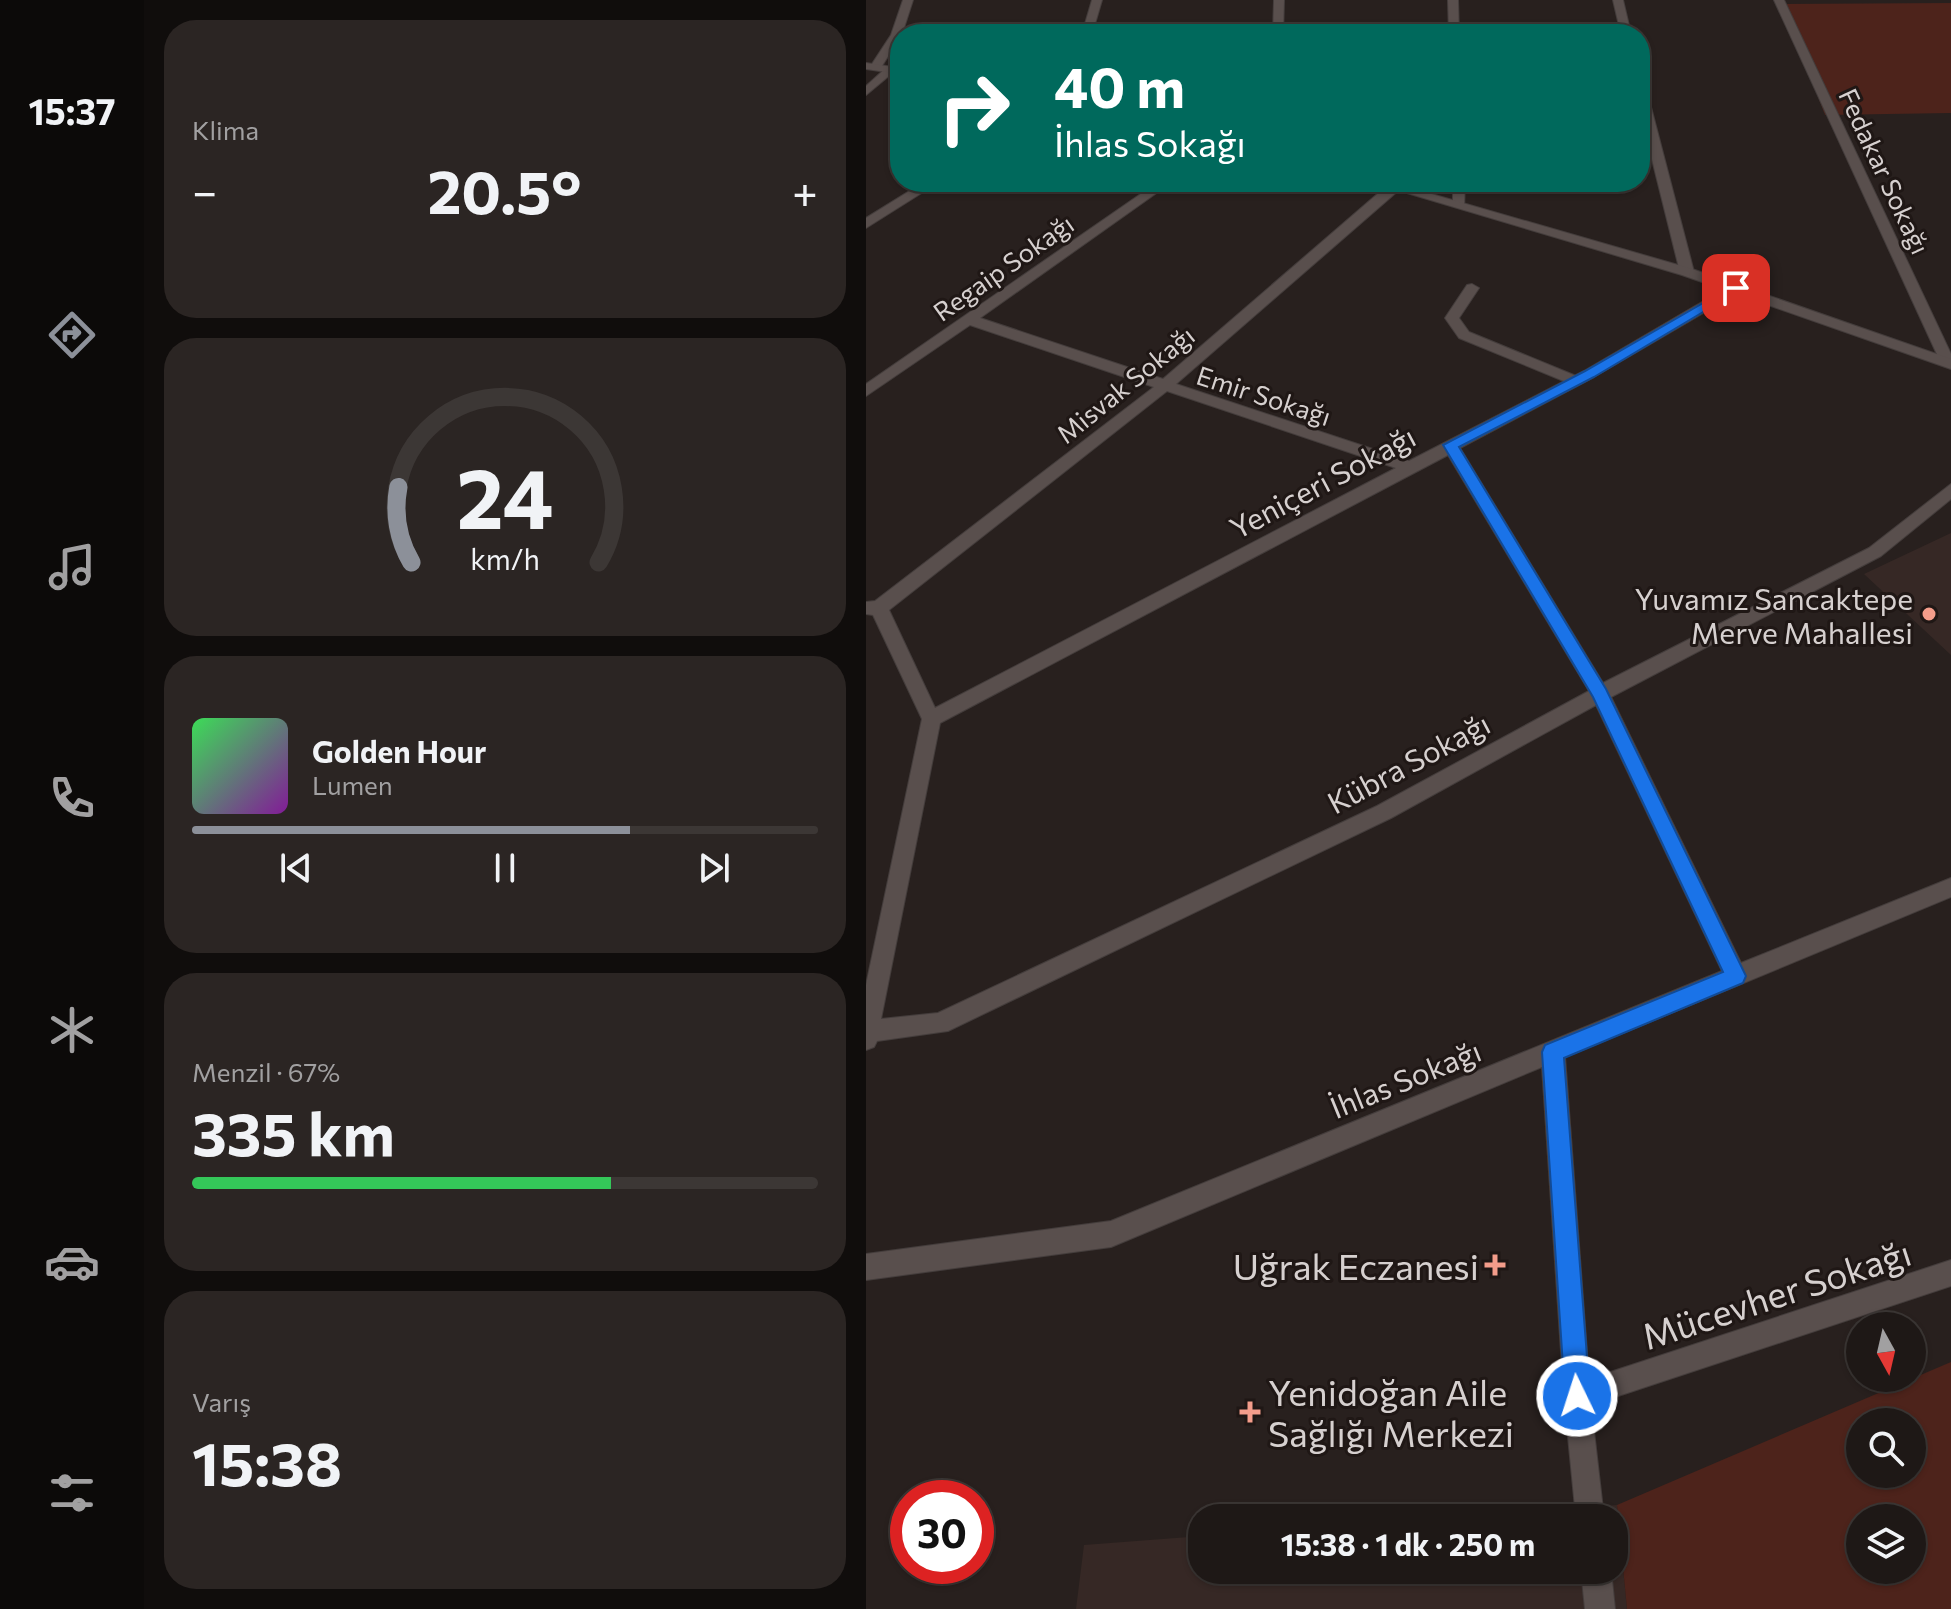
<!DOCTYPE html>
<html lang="tr">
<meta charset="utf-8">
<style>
:root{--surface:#1e1816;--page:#2b2523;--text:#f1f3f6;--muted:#a1a0a1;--line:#3c3735;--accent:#8c9099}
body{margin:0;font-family:Commissioner,sans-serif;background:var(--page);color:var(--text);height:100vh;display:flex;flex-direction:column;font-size:30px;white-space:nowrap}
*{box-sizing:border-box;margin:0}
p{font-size:26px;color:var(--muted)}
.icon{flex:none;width:44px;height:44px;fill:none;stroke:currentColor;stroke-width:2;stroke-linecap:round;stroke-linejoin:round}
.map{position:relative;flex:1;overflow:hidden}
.drawer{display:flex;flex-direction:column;gap:20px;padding:20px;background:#100d0c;width:722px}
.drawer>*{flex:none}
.guide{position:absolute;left:24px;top:24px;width:760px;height:168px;border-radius:32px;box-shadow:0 2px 6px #0004,0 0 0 2px var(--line);background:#00695c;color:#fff;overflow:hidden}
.needle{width:52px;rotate:172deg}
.tools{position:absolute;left:980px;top:1312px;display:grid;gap:16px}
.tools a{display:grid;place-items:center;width:80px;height:80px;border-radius:50%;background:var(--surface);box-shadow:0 2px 6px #0004,0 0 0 2px var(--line);font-size:40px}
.speed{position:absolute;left:24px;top:1480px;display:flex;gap:16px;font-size:40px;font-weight:700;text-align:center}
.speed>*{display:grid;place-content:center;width:104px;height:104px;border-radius:50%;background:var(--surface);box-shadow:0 2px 6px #0004,0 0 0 2px var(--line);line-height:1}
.speed .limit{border:12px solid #d22;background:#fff;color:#111}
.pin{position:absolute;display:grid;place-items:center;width:68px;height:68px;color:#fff;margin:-34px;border-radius:16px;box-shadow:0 4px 12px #0006}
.me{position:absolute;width:88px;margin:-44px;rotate:356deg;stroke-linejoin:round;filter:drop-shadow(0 0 6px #0008)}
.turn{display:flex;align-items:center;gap:28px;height:168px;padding:0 32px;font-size:36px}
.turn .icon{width:104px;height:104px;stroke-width:2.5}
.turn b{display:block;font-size:56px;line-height:68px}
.big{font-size:60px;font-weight:700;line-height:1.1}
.drawer .widget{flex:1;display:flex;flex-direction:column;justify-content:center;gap:12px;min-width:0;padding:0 28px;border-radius:32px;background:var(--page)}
.drawer .dial{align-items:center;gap:0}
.dial svg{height:208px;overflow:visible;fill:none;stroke:var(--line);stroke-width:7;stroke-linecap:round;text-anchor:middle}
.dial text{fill:var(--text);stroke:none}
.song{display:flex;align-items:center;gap:24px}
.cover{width:96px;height:96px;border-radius:12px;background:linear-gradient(135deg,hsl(130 70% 55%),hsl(290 70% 35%))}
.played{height:8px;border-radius:4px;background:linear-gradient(90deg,var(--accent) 70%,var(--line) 70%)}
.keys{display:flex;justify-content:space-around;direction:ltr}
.heat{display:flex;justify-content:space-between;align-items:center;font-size:44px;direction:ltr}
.charge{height:12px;border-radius:6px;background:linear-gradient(90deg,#34c759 67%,var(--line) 0)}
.trip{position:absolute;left:322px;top:1504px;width:440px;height:80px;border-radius:32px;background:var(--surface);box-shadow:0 2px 6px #0004,0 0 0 2px var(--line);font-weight:700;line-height:80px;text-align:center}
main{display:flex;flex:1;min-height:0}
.tabs{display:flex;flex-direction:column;width:144px;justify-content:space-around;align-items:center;background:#0c0a09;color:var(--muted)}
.tabs .icon{width:56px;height:56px}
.tabs .active{color:var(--accent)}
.tabs b{font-size:36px;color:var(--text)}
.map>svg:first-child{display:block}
</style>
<main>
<nav class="tabs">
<b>15:37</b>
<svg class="icon active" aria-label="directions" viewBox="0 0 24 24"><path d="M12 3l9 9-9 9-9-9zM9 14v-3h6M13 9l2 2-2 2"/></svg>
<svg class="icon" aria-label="music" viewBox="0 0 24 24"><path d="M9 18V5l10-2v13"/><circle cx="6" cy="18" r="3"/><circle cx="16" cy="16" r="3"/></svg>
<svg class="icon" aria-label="phone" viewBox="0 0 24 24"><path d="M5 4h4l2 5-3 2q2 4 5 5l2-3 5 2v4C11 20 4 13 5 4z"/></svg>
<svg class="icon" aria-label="climate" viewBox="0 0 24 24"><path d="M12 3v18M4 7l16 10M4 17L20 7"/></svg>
<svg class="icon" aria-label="car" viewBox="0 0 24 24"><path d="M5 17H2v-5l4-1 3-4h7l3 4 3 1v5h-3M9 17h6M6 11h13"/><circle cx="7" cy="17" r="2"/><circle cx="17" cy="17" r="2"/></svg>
<svg class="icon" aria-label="filters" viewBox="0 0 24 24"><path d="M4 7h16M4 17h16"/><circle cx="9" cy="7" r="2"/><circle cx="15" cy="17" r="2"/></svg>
</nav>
<section class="drawer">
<div class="widget"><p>Klima</p>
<div class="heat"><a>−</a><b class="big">20.5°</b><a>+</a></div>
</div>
<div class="widget dial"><svg viewBox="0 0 100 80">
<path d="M14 69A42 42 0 1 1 86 69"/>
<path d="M14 69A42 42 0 0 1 9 40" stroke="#8c9099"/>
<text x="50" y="56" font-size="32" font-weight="700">24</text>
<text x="50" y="72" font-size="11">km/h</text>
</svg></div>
<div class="widget">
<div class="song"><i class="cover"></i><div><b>Golden Hour</b><p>Lumen</p></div></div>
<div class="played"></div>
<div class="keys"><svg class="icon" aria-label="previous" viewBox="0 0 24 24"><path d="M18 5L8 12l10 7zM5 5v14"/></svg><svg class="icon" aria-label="pause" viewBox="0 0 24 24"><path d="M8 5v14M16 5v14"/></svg><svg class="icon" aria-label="next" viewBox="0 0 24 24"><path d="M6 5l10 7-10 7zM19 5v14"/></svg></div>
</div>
<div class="widget"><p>Menzil · 67%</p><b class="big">335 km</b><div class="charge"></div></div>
<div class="widget"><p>Varış</p><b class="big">15:38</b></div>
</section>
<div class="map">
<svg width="1085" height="1609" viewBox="0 0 1085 1609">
<rect width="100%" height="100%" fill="#28201e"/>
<g fill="#362825">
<path d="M 1085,533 L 1085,655 L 998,574 Z"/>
<path d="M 751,1505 L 761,1609 L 210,1609 L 218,1545 L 336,1536 L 336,1570 L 748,1570 L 748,1518 L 578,1518 Z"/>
</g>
<g fill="#4d231b" fill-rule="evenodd">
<path d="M 1085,3 L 1085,113 L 959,115 L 916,4 Z"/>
<path d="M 1085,1362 L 1085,1609 L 761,1609 L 751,1505 ZM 994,1422 L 1046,1422 L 1046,1474 L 994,1474 ZM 994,1518 L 1046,1518 L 1046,1570 L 994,1570 Z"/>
</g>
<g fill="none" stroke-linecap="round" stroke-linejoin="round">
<defs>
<path id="lane" d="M 606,284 L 613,288 L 593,318 L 603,332 L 715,378 L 715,384 L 705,384 L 593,338 L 579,318 L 601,285 Z"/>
<g id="street">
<path d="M 37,0 L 47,0 L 36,34 L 14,69 L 6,69 L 4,67 L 25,35 Z"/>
<path d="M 226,0 L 236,0 L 226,34 L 216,34 Z"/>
<path d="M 408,0 L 418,0 L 417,34 L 407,34 Z"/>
<path d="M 582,0 L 592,0 L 593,34 L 583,34 Z"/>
<path d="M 747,0 L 757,0 L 765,34 L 755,34 Z"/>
<path d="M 908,0 L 918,0 L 1085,354 L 1085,367 L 1075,363 Z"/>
<path d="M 20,68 L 30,70 L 0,95 L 0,86 Z"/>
<path d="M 774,85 L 780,88 L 828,272 L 826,275 L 814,272 L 774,111 Z"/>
<path d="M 58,182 L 73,182 L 0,228 L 0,218 Z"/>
<path d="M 292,182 L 306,182 L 114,318 L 297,379 L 523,184 L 533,184 L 533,190 L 310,384 L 543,461 L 718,371 L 865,285 L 875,285 L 875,291 L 728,377 L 594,448 L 737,683 L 1003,548 L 1085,484 L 1085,499 L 1015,556 L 745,697 L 875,963 L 1085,878 L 1085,897 L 699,1057 L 723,1379 L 1085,1260 L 1085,1286 L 725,1405 L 738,1518 L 710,1518 L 698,1396 L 676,1067 L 245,1247 L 0,1280 L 0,1254 L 245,1221 L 856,971 L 730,705 L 525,818 L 82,1031 L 11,1041 L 8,1047 L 0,1050 L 0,985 L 56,719 L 7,615 L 0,614 L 0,602 L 9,601 L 288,387 L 104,325 L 0,396 L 0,384 ZM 301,391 L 530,468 L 69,708 L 23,610 ZM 582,455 L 723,691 L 511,806 L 72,1013 L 15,1019 L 74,723 Z"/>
<path d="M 587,182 L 599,182 L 598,208 L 587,205 Z"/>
<path d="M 715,1570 L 745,1570 L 749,1609 L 719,1609 Z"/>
</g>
<g id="secondary">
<path d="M 0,63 L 34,68 L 34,74 L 0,69 Z"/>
<path d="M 504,182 L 524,182 L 826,269 L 1085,359 L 1085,369 L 816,275 Z"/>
</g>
</defs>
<use href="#lane" stroke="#443d3c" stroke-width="2"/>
<use href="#street" stroke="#443d3c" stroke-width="2"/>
<use href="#secondary" stroke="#443d3c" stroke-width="2"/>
<use href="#lane" fill="#594f4d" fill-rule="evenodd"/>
<use href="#street" fill="#594f4d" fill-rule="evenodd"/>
<use href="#secondary" fill="#594f4d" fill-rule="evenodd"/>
</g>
<path fill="#1a73e8" stroke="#114b97" stroke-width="2" d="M 870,284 L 876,288 L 874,290 L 728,377 L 593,447 L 740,689 L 880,976 L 877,983 L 698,1058 L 724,1396 L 720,1405 L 711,1408 L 703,1405 L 699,1396 L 676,1052 L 679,1045 L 857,972 L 727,697 L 577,445 L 719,371 Z"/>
<g fill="#f49d8b" stroke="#1f1715" stroke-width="3">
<circle cx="1063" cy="614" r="8"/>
<path d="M625 1253h8v8h8v8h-8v8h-8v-8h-8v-8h8z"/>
<path d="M380 1400h8v8h8v8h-8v8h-8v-8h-8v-8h8z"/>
</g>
<g text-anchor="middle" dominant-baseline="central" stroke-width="6" stroke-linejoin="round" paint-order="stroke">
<g font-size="26" fill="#d6d0cf" stroke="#1f1715">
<text transform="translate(1019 171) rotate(65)">Fedakar Sokağı</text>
<text transform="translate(137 267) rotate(-35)">Regaip Sokağı</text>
<text transform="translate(259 384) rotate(-39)">Misvak Sokağı</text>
<text transform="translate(398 395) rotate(18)">Emir Sokağı</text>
</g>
<g font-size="30" fill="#d6d0cf" stroke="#1f1715">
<text transform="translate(456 481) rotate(-28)">Yeniçeri Sokağı</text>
<text transform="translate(542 762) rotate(-28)">Kübra Sokağı</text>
<text transform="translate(539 1078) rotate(-22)">İhlas Sokağı</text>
</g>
<g font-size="30" fill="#d6d0cf" stroke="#1f1715" text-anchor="end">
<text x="1047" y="597">Yuvamız Sancaktepe<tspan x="1047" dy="34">Merve Mahallesi</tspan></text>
</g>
<g font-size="36" fill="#d6d0cf" stroke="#1f1715" text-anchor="end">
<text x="613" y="1265">Uğrak Eczanesi</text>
<text x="402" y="1391" text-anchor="start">Yenidoğan Aile<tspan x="402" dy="41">Sağlığı Merkezi</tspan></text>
</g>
<g font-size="36" fill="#d6d0cf" stroke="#1f1715">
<text transform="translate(910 1293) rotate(-18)">Mücevher Sokağı</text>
</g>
</g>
</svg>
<div class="tools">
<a><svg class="needle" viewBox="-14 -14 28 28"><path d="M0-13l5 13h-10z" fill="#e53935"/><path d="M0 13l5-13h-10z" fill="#a1a0a1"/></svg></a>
<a><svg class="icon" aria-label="search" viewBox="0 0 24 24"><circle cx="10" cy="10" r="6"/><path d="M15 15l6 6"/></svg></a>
<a><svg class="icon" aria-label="layers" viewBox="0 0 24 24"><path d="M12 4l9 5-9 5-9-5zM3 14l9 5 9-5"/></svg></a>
</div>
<div class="speed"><div class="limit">30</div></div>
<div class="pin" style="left:870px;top:288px;background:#d93025"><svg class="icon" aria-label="arrive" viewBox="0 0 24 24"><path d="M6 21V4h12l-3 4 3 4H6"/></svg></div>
<svg class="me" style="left:711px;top:1396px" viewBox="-20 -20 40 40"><circle r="17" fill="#1a73e8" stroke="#fff" stroke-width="3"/><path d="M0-11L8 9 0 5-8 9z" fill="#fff"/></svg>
<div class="trip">15:38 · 1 dk · 250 m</div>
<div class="guide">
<div class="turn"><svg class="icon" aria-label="right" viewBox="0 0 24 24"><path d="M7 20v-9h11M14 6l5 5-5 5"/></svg><div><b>40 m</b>İhlas Sokağı</div></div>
</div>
</div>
</main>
